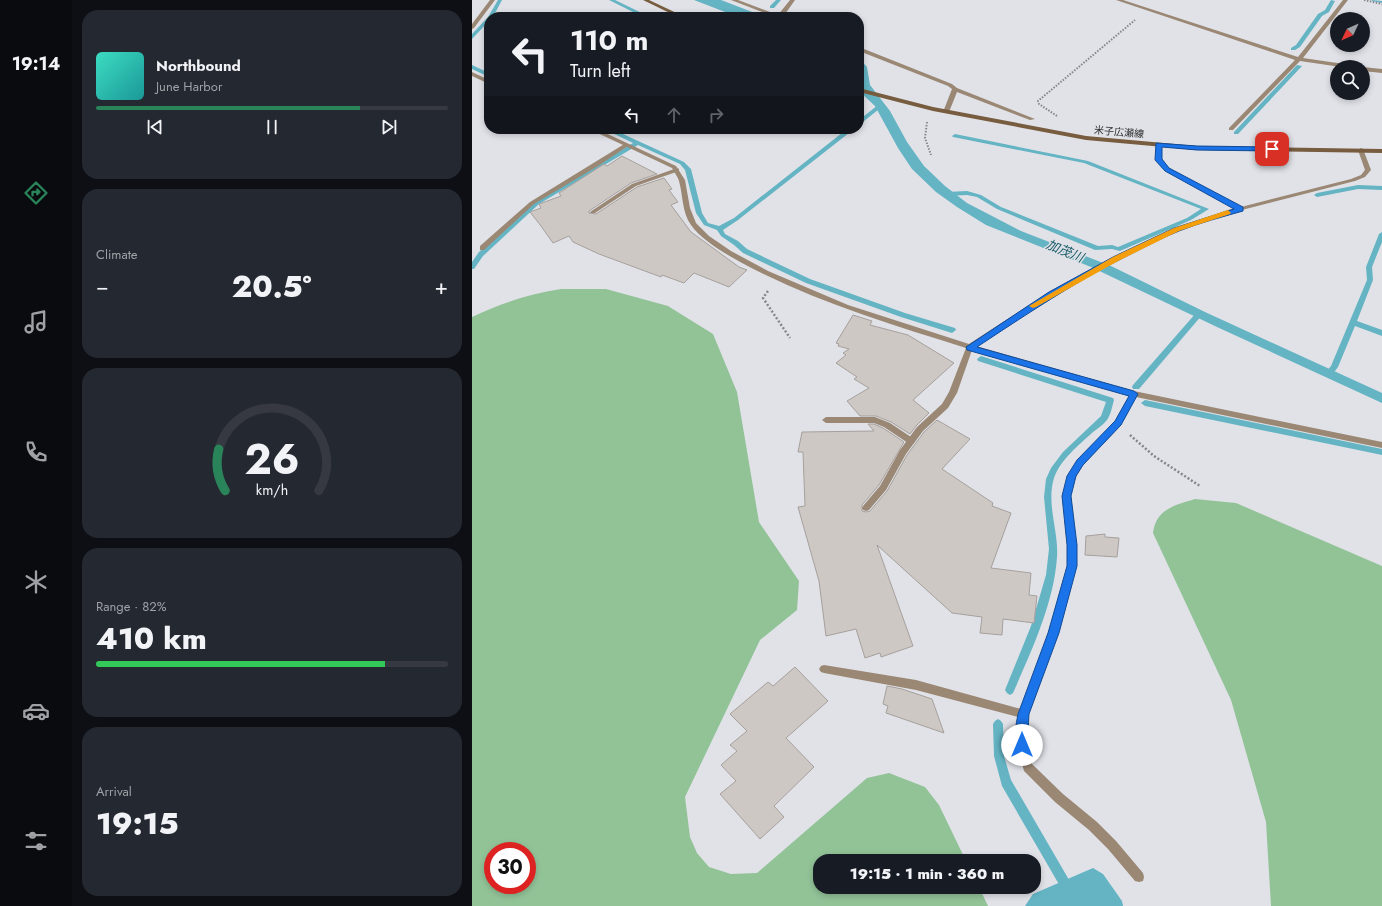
<!DOCTYPE html>
<meta charset="utf-8">
<style>
:root{--surface:#171b24;--page:#242831;--text:#f1f3f6;--muted:#9ea1a6;--line:#363941;--accent:#2a845a}
body{margin:0;font-family:Jost,"Noto Sans JP",sans-serif;background:var(--page);color:var(--text);height:100vh;display:flex;flex-direction:column;font-size:15px;white-space:nowrap}
*{box-sizing:border-box;margin:0}
p{font-size:13px;color:var(--muted)}
.icon{flex:none;width:22px;height:22px;fill:none;stroke:currentColor;stroke-width:2;stroke-linecap:round;stroke-linejoin:round}
.map{position:relative;flex:1;overflow:hidden}
.side{display:flex;flex-direction:column;gap:10px;padding:10px;background:#0d0f14;width:400px}
.side>*{flex:none}
.banner{position:absolute;left:12px;top:12px;width:380px;height:122px;border-radius:16px;box-shadow:0 2px 6px #0003;background:#171b24;color:var(--text);overflow:hidden}
.needle{width:26px;rotate:226deg}
.fabs{position:absolute;left:858px;top:12px;display:grid;gap:8px}
.fabs a{display:grid;place-items:center;width:40px;height:40px;border-radius:50%;background:var(--surface);box-shadow:0 2px 6px #0003;font-size:20px}
.speed{position:absolute;left:12px;top:842px;display:flex;gap:8px;font-size:20px;font-weight:700;text-align:center}
.speed>*{display:grid;place-content:center;width:52px;height:52px;border-radius:50%;background:var(--surface);box-shadow:0 2px 6px #0003;line-height:1}
.speed .limit{border:6px solid #d22;background:#fff;color:#111}
.pin{position:absolute;display:grid;place-items:center;width:34px;height:34px;color:#fff;margin:-17px;border-radius:8px;box-shadow:0 2px 6px #0006}
.me{position:absolute;width:44px;margin:-22px;rotate:0deg;stroke-linejoin:round;filter:drop-shadow(0 0 3px #0008)}
.turn{display:flex;align-items:center;gap:14px;height:84px;padding:0 20px;font-size:18px}
.turn .icon{width:52px;height:52px;stroke-width:2.5}
.turn b{display:block;font-size:28px;line-height:34px}
.lanes{display:flex;align-items:center;height:38px;padding:0 20px;background:#0003;justify-content:center;gap:20px;direction:ltr}
.lanes .off{opacity:.35}
.big{font-size:30px;font-weight:800;line-height:1.1}
.side .widget{flex:1;display:flex;flex-direction:column;justify-content:center;gap:6px;min-width:0;padding:0 14px;border-radius:16px;background:var(--page)}
.side .dial{align-items:center;gap:0}
.dial svg{height:104px;overflow:visible;fill:none;stroke:var(--line);stroke-width:7;stroke-linecap:round;text-anchor:middle}
.dial text{fill:var(--text);stroke:none}
.song{display:flex;align-items:center;gap:12px}
.cover{width:48px;height:48px;border-radius:6px;background:linear-gradient(135deg,hsl(170 70% 55%),hsl(180 70% 35%))}
.played{height:4px;border-radius:2px;background:linear-gradient(90deg,var(--accent) 75%,var(--line) 75%)}
.keys{display:flex;justify-content:space-around;direction:ltr}
.heat{display:flex;justify-content:space-between;align-items:center;font-size:22px;direction:ltr}
.charge{height:6px;border-radius:3px;background:linear-gradient(90deg,#34c759 82%,var(--line) 0)}
.trip{position:absolute;left:341px;top:854px;width:228px;height:40px;border-radius:16px;background:var(--surface);box-shadow:0 2px 6px #0003;font-weight:800;line-height:40px;text-align:center}
main{display:flex;flex:1;min-height:0}
.tabs{display:flex;flex-direction:column;width:72px;justify-content:space-around;align-items:center;background:#090b0e;color:var(--muted)}
.tabs .icon{width:28px;height:28px}
.tabs .active{color:var(--accent)}
.tabs b{font-size:18px;color:var(--text)}
.map>svg:first-child{display:block}
</style>
<main>
<nav class="tabs">
<b>19:14</b>
<svg class="icon active" aria-label="directions" viewBox="0 0 24 24"><path d="M12 3l9 9-9 9-9-9zM9 14v-3h6M13 9l2 2-2 2"/></svg>
<svg class="icon" aria-label="music" viewBox="0 0 24 24"><path d="M9 18V5l10-2v13"/><circle cx="6" cy="18" r="3"/><circle cx="16" cy="16" r="3"/></svg>
<svg class="icon" aria-label="phone" viewBox="0 0 24 24"><path d="M5 4h4l2 5-3 2q2 4 5 5l2-3 5 2v4C11 20 4 13 5 4z"/></svg>
<svg class="icon" aria-label="climate" viewBox="0 0 24 24"><path d="M12 3v18M4 7l16 10M4 17L20 7"/></svg>
<svg class="icon" aria-label="car" viewBox="0 0 24 24"><path d="M5 17H2v-5l4-1 3-4h7l3 4 3 1v5h-3M9 17h6M6 11h13"/><circle cx="7" cy="17" r="2"/><circle cx="17" cy="17" r="2"/></svg>
<svg class="icon" aria-label="filters" viewBox="0 0 24 24"><path d="M4 7h16M4 17h16"/><circle cx="9" cy="7" r="2"/><circle cx="15" cy="17" r="2"/></svg>
</nav>
<section class="side">
<div class="widget">
<div class="song"><i class="cover"></i><div><b>Northbound</b><p>June Harbor</p></div></div>
<div class="played"></div>
<div class="keys"><svg class="icon" aria-label="previous" viewBox="0 0 24 24"><path d="M18 5L8 12l10 7zM5 5v14"/></svg><svg class="icon" aria-label="pause" viewBox="0 0 24 24"><path d="M8 5v14M16 5v14"/></svg><svg class="icon" aria-label="next" viewBox="0 0 24 24"><path d="M6 5l10 7-10 7zM19 5v14"/></svg></div>
</div>
<div class="widget"><p>Climate</p>
<div class="heat"><a>−</a><b class="big">20.5°</b><a>+</a></div>
</div>
<div class="widget dial"><svg viewBox="0 0 100 80">
<path d="M14 69A42 42 0 1 1 86 69"/>
<path d="M14 69A42 42 0 0 1 9 37" stroke="#2a845a"/>
<text x="50" y="56" font-size="32" font-weight="700">26</text>
<text x="50" y="72" font-size="11">km/h</text>
</svg></div>
<div class="widget"><p>Range · 82%</p><b class="big">410 km</b><div class="charge"></div></div>
<div class="widget"><p>Arrival</p><b class="big">19:15</b></div>
</section>
<div class="map">
<svg width="910" height="906" viewBox="0 0 910 906">
<rect width="100%" height="100%" fill="#e1e2e8"/>
<g fill="#92c397" fill-rule="evenodd">
<path d="M 89,289 L 134,289 L 196,306 L 241,334 L 265,392 L 287,522 L 327,581 L 325,610 L 288,640 L 213,797 L 218,837 L 225,853 L 237,867 L 259,874 L 285,873 L 395,778 L 417,773 L 453,787 L 467,805 L 494,861 L 348,861 L 348,887 L 507,887 L 516,906 L 0,906 L 0,317 C 31,303 56,294 89,289 ZM 21,851 L 55,851 L 55,885 L 21,885 Z"/>
<path d="M 723,499 L 764,503 L 910,566 L 910,906 L 799,906 L 794,822 L 759,700 L 681,533 C 684,509 703,505 723,499 Z"/>
</g>
<g fill="#64b4c4">
<path d="M 222,0 L 249,0 L 293,17 L 266,17 Z"/>
<path d="M 387,58 L 395,67 L 398,85 L 418,111 L 435,142 L 452,166 L 473,186 L 495,203 L 549,231 L 639,266 L 733,312 L 910,393 L 910,403 L 745,327 L 619,267 L 514,225 L 485,207 L 464,192 L 440,169 L 426,148 L 403,106 L 387,91 Z"/>
<path d="M 621,868 L 631,874 L 650,901 L 651,906 L 553,906 L 561,894 Z"/>
</g>
<g fill="none" stroke-linecap="round" stroke-linejoin="round">
<g fill="#64b4c4" fill-rule="evenodd">
<path d="M 26,0 L 30,0 L 21,17 L 17,17 L 17,21 L 0,39 L 0,34 L 16,17 Z"/>
<path d="M 137,0 L 143,0 L 178,17 L 171,17 Z"/>
<path d="M 304,0 L 309,0 L 302,8 L 298,8 L 298,6 Z"/>
<path d="M 859,0 L 863,1 L 857,12 L 850,16 L 828,47 L 823,50 L 819,50 L 819,48 L 824,45 L 846,14 L 853,10 Z"/>
<path d="M 900,0 L 910,1 L 910,3 L 900,1 Z"/>
<path d="M 0,65 L 17,73 L 17,77 L 0,69 Z"/>
<path d="M 825,65 L 830,66 L 766,134 L 762,134 L 762,132 Z"/>
<path d="M 406,105 L 411,106 L 387,125 L 387,120 Z"/>
<path d="M 132,129 L 140,129 L 212,162 L 219,169 L 230,213 L 236,223 L 247,226 L 262,218 L 375,129 L 382,129 L 266,220 L 251,230 L 253,234 L 266,241 L 275,249 L 338,279 L 433,313 L 483,328 L 484,330 L 480,333 L 429,317 L 334,283 L 271,253 L 262,245 L 249,236 L 245,230 L 232,225 L 224,213 L 213,170 L 208,164 L 166,145 L 67,204 L 11,256 L 2,269 L 0,269 L 0,262 L 7,252 L 63,202 L 161,143 Z"/>
<path d="M 483,134 L 616,161 L 737,209 L 719,220 L 648,251 L 640,249 L 623,250 L 525,209 L 505,197 L 495,195 L 475,196 L 472,194 L 475,192 L 495,191 L 509,195 L 529,207 L 626,246 L 640,245 L 646,247 L 715,218 L 729,209 L 612,163 L 481,137 L 480,136 Z"/>
<path d="M 886,185 L 910,186 L 910,190 L 886,189 L 845,197 L 842,195 L 845,193 Z"/>
<path d="M 910,232 L 910,242 L 900,267 L 901,280 L 885,321 L 910,330 L 910,336 L 883,326 L 866,367 L 860,375 L 854,375 L 853,373 L 859,366 L 895,280 L 894,267 L 907,234 Z"/>
<path d="M 724,313 L 728,313 L 730,315 L 667,389 L 661,389 L 660,387 L 661,385 Z"/>
<path d="M 509,356 L 641,398 L 642,400 C 640,407 639,414 635,420 C 631,425 626,428 621,432 C 607,445 588,460 582,478 C 574,504 587,532 585,557 C 582,603 559,652 541,693 L 538,695 L 535,693 L 533,690 L 559,626 L 574,575 L 577,549 L 572,497 L 574,479 L 579,468 L 591,452 L 629,416 L 634,402 L 506,361 L 505,359 Z"/>
<path d="M 673,400 L 910,449 L 910,455 L 673,406 L 669,403 Z"/>
<path d="M 526,719 L 529,721 L 531,724 L 532,756 L 539,780 L 600,885 L 601,889 L 600,893 L 596,894 L 592,893 L 530,786 L 522,756 L 521,724 L 523,721 Z"/>
</g>
</g>
<g fill="#cec8c5" stroke="#a6a09d">
<path d="M 150,156 L 185,174 L 159,183 L 117,211 L 117,213 L 124,214 L 165,187 L 192,178 L 200,189 L 197,190 L 206,202 L 199,205 L 219,232 L 267,267 L 275,270 L 257,287 L 222,273 L 212,283 L 190,275 L 189,277 L 127,254 L 101,242 L 97,236 L 81,243 L 69,226 L 58,212 L 69,208 L 67,204 L 89,196 L 87,193 L 132,164 L 135,166 Z"/>
<path d="M 381,315 L 400,321 L 398,325 L 436,335 L 482,363 L 441,400 L 457,413 L 444,426 L 438,434 L 419,422 L 404,416 L 388,416 L 375,401 L 397,388 L 382,379 L 385,377 L 364,363 L 374,355 L 371,353 L 377,349 L 366,346 L 367,344 L 364,343 Z"/>
<path d="M 465,420 L 498,439 L 470,469 L 521,503 L 520,506 L 539,513 L 519,568 L 559,573 L 557,595 L 565,596 L 562,623 L 531,619 L 530,635 L 508,633 L 510,617 L 480,613 L 405,545 L 441,646 L 409,657 L 408,653 L 393,658 L 384,629 L 354,636 L 347,581 L 326,507 L 333,506 L 331,452 L 326,452 L 330,432 L 402,431 L 396,424 L 402,424 L 411,428 L 432,442 L 407,485 L 390,505 L 390,511 L 394,512 L 398,511 L 415,491 L 435,455 L 452,432 Z"/>
<path d="M 633,534 L 633,537 L 647,538 L 645,557 L 613,555 L 614,536 Z"/>
<path d="M 323,667 L 356,701 L 314,738 L 342,767 L 302,806 L 312,817 L 288,839 L 248,794 L 264,781 L 249,765 L 265,751 L 258,745 L 275,731 L 258,714 L 296,682 L 301,686 Z"/>
<path d="M 415,686 L 430,689 L 460,699 L 472,733 L 414,713 L 416,706 L 411,704 Z"/>
</g>
<g fill="none" stroke-linecap="round" stroke-linejoin="round">
<g stroke="#85868a" stroke-width="2" stroke-dasharray="1.5 1.5" stroke-linecap="butt">
<path d="M 892,0 L 910,4"/>
<path d="M 585,116 L 567,104 L 566,101 L 663,20"/>
<path d="M 455,122 L 453,138 L 459,155"/>
</g>
<g stroke="#85868a" stroke-width="2.5" stroke-dasharray="2 2" stroke-linecap="butt">
<path d="M 296,291 L 291,298 L 318,338"/>
<path d="M 658,435 L 682,456 L 728,486"/>
</g>
<g fill="#9a8874" fill-rule="evenodd">
<path d="M 154,143 L 157,145 L 156,146 L 126,166 L 62,204 L 12,250 L 8,250 L 8,246 L 58,202 Z"/>
<path d="M 205,168 L 207,169 L 207,171 L 164,186 L 123,213 L 119,213 L 118,212 L 160,184 Z"/>
<path d="M 354,417 L 403,417 L 418,423 L 442,439 L 443,441 L 442,443 L 436,443 L 412,427 L 402,423 L 354,423 L 350,420 Z"/>
</g>
<g fill="#9a8874" fill-rule="evenodd">
<path d="M 18,0 L 23,0 L 2,28 L 0,29 L 0,24 Z"/>
<path d="M 259,0 L 266,0 L 306,15 L 318,0 L 323,0 L 311,17 L 303,17 Z"/>
<path d="M 644,0 L 651,0 L 826,57 L 871,0 L 876,0 L 831,58 L 879,65 L 882,67 L 869,67 L 828,61 L 761,130 L 757,130 L 757,128 L 823,60 Z"/>
<path d="M 387,47 L 480,84 L 485,88 L 563,119 L 558,120 L 485,92 L 477,112 L 472,113 L 471,112 L 480,89 L 476,86 L 387,51 Z"/>
<path d="M 891,67 L 910,69 L 910,73 L 891,71 Z"/>
<path d="M 0,72 L 17,80 L 17,84 L 0,76 Z"/>
<path d="M 117,129 L 125,129 L 204,166 L 213,180 L 218,208 L 224,223 L 237,236 L 259,251 L 296,271 L 376,305 L 497,344 L 577,292 L 619,269 L 703,228 L 762,208 L 693,170 L 684,160 L 684,144 L 686,143 L 689,145 L 690,160 L 697,168 L 769,207 L 879,179 L 889,175 L 893,170 L 886,150 L 889,148 L 891,149 L 899,170 L 893,177 L 883,181 L 762,212 L 707,230 L 623,273 L 581,296 L 504,346 L 662,391 L 910,442 L 910,448 L 664,397 L 649,425 L 611,465 L 604,477 L 599,495 L 604,545 L 604,566 L 586,633 L 557,714 L 554,727 L 555,745 L 560,764 L 591,794 L 625,822 L 644,841 L 671,873 L 672,877 L 671,881 L 667,882 L 663,881 L 636,849 L 617,830 L 583,802 L 552,771 L 545,745 L 544,727 L 546,717 L 444,690 L 352,673 L 349,672 L 347,669 L 349,666 L 352,665 L 444,680 L 549,709 L 576,633 L 596,566 L 596,545 L 591,495 L 596,476 L 605,461 L 643,421 L 657,396 L 500,350 L 485,393 L 476,408 L 451,431 L 434,454 L 414,490 L 397,510 L 394,511 L 391,510 L 390,508 L 391,506 L 408,486 L 428,450 L 445,427 L 470,404 L 477,392 L 494,348 C 418,324 341,301 270,263 C 254,254 229,240 219,225 C 210,213 211,195 207,181 C 206,177 202,172 200,168 Z"/>
</g>
<g fill="#775c3f" fill-rule="evenodd">
<path d="M 171,0 L 177,0 L 213,17 L 206,17 Z"/>
<path d="M 387,88 L 461,107 L 614,136 L 725,146 L 910,149 L 910,153 L 725,150 L 614,140 L 461,111 L 387,92 Z"/>
</g>
</g>
<path fill="#1a73e8" stroke="#114b97" d="M 684,143 L 725,146 L 800,147 L 803,149 L 800,151 L 725,150 L 690,147 L 690,159 L 697,168 L 771,207 L 771,211 C 750,217 727,223 707,231 C 635,261 570,304 505,347 L 662,391 L 666,394 L 649,425 L 611,465 L 604,476 L 599,496 L 605,545 L 605,566 L 587,633 L 557,714 C 556,724 557,741 554,749 L 550,750 L 546,749 C 541,738 544,725 546,714 L 576,633 L 595,566 L 595,545 L 590,496 L 595,476 L 605,460 L 643,421 L 657,396 L 495,350 L 494,347 L 577,292 L 641,257 L 702,228 L 762,209 L 693,171 L 683,160 Z"/>
<path fill="#f59e0b" d="M 756,210 L 759,213 L 758,214 L 707,231 L 646,261 L 564,307 L 561,308 L 557,306 L 641,257 L 702,228 Z"/>
<g text-anchor="middle" dominant-baseline="central" stroke-width="3" stroke-linejoin="round" paint-order="stroke">
<g font-size="10" fill="#27282a" stroke="#e1e2e8">
<text transform="translate(647 132) rotate(5)">米子広瀬線</text>
</g>
<g font-size="13" font-style="italic" fill="#185b67" stroke="#e1e2e8">
<text transform="translate(593 251) rotate(22)">加茂川</text>
</g>
</g>
</svg>
<div class="fabs">
<a><svg class="needle" viewBox="-14 -14 28 28"><path d="M0-13l5 13h-10z" fill="#e53935"/><path d="M0 13l5-13h-10z" fill="#9ea1a6"/></svg></a>
<a><svg class="icon" aria-label="search" viewBox="0 0 24 24"><circle cx="10" cy="10" r="6"/><path d="M15 15l6 6"/></svg></a>
</div>
<div class="speed"><div class="limit">30</div></div>
<div class="pin" style="left:800px;top:149px;background:#d93025"><svg class="icon" aria-label="arrive" viewBox="0 0 24 24"><path d="M6 21V4h12l-3 4 3 4H6"/></svg></div>
<svg class="me" style="left:550px;top:745px" viewBox="-20 -20 40 40"><circle r="19" fill="#fff"/><path d="M0-13L10 11 0 6-10 11z" fill="#1a73e8"/></svg>
<div class="trip">19:15 · 1 min · 360 m</div>
<div class="banner">
<div class="turn"><svg class="icon" aria-label="left" viewBox="0 0 24 24"><path d="M17 20v-9H6M10 6l-5 5 5 5"/></svg><div><b>110 m</b>Turn left</div></div>
<div class="lanes"><svg class="icon" aria-label="left" viewBox="0 0 24 24"><path d="M17 20v-9H6M10 6l-5 5 5 5"/></svg><svg class="icon off" aria-label="ahead" viewBox="0 0 24 24"><path d="M12 20V5M6 11l6-6 6 6"/></svg><svg class="icon off" aria-label="right" viewBox="0 0 24 24"><path d="M7 20v-9h11M14 6l5 5-5 5"/></svg></div>
</div>
</div>
</main>
